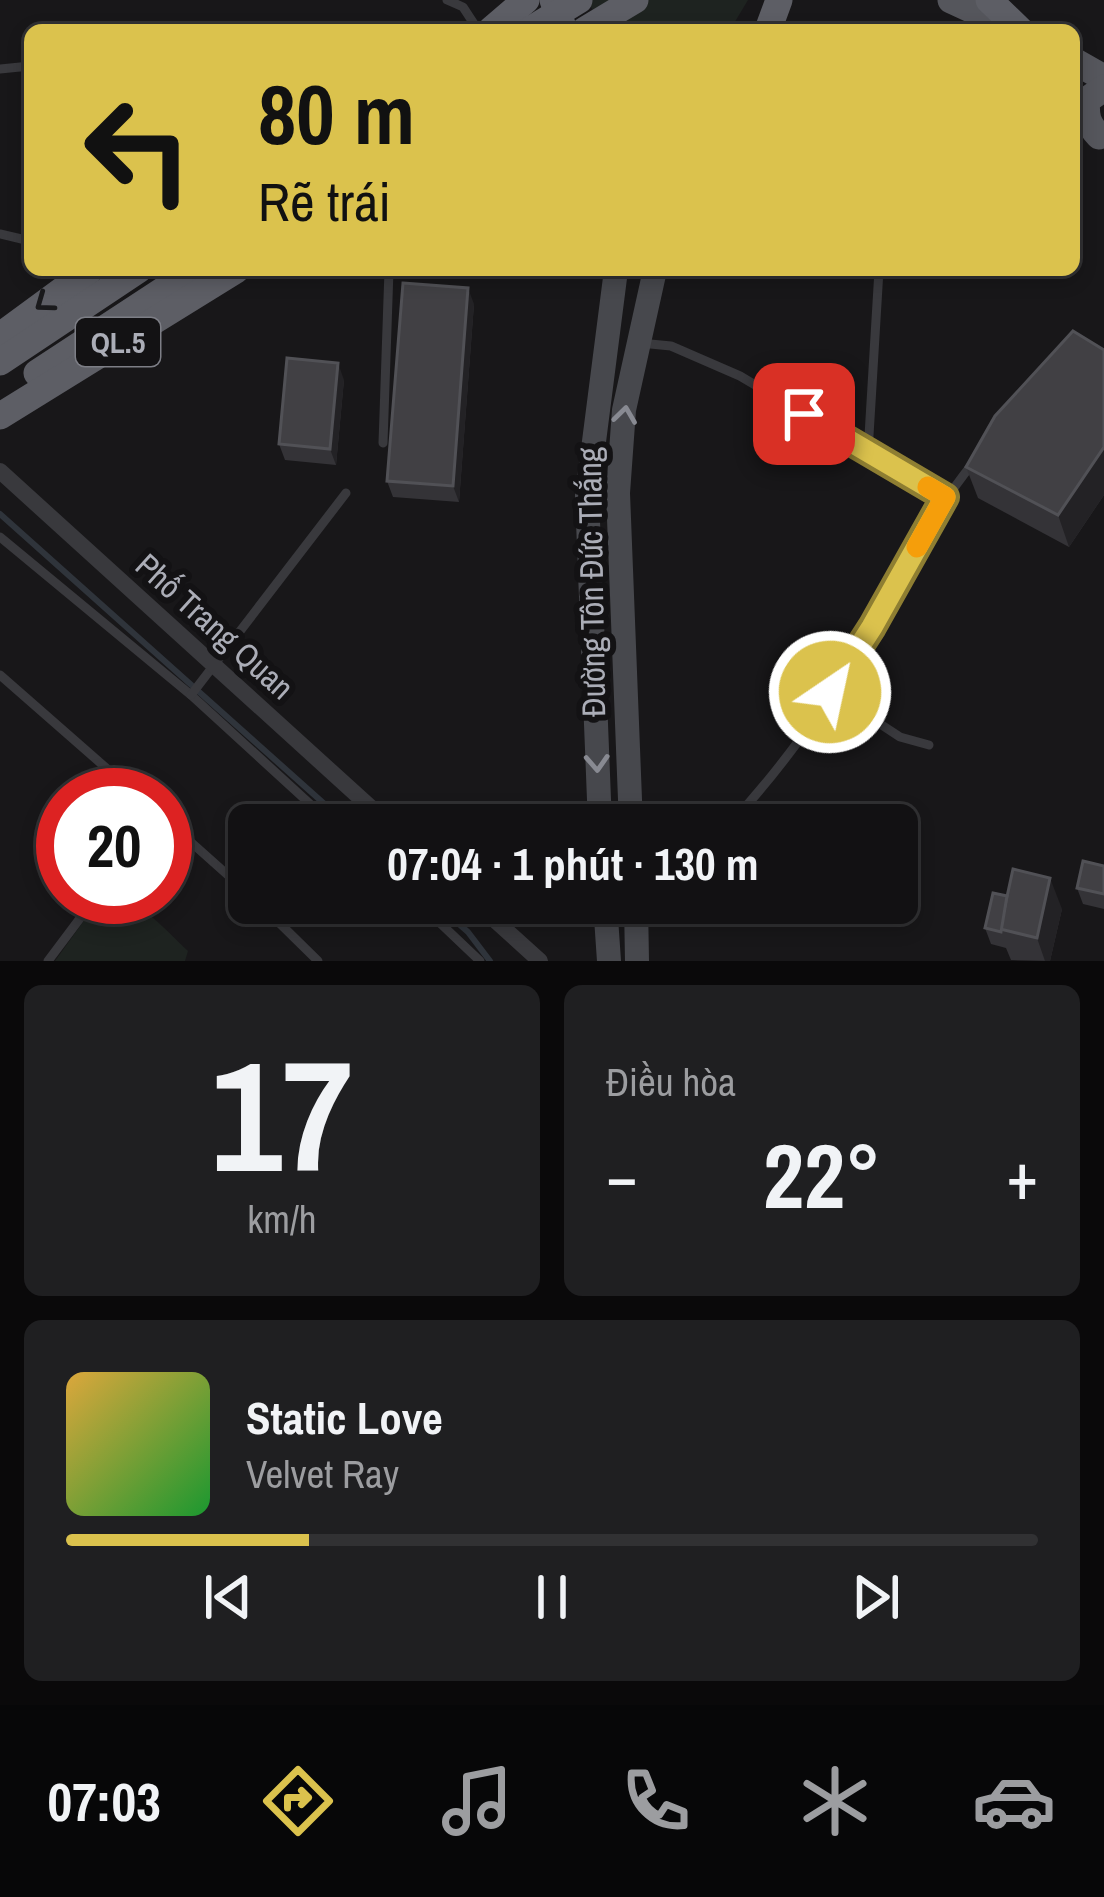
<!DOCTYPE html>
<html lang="vi">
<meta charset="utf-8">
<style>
:root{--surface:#121113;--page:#1f1f21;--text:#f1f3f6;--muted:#9c9da0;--line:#313133;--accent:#dbc24d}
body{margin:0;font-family:"Archivo Narrow",sans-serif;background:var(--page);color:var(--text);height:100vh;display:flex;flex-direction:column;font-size:45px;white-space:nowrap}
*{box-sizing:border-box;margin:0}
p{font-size:39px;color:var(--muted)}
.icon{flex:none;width:66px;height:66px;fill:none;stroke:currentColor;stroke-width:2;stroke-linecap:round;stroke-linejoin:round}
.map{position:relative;height:961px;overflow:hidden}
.side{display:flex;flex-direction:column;gap:24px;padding:24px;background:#0a090a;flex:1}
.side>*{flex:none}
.top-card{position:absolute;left:24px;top:24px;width:1056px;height:252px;border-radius:18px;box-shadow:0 6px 18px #0003,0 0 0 3px var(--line);background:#dbc24d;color:#111;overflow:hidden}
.speed{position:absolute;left:36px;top:768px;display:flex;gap:24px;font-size:60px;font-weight:700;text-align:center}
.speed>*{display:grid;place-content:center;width:156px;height:156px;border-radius:50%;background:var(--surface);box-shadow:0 6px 18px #0003,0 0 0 3px var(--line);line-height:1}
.speed .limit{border:18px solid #d22;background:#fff;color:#111}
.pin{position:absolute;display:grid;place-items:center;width:102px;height:102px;color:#fff;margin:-51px;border-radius:24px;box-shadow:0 6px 18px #0006}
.me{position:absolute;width:132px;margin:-66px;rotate:34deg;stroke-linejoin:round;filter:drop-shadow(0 0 9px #0008)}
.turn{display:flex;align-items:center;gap:42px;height:252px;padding:0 36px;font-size:54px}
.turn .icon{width:156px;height:156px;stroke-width:2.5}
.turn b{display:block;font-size:84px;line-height:102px}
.big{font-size:90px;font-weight:700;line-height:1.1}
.side .card{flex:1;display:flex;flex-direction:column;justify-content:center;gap:18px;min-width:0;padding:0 42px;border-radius:18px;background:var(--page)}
.side .dial{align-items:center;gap:0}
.dial b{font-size:156px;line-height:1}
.song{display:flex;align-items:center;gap:36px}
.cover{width:144px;height:144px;border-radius:18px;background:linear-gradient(135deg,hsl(40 70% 55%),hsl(130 70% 35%))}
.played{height:12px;border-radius:6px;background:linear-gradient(90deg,var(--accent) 25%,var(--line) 25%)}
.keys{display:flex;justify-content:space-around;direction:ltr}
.heat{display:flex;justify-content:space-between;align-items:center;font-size:66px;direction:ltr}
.side .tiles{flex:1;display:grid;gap:24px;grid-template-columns:1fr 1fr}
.card:last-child{grid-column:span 2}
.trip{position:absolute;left:228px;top:804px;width:690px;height:120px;border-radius:18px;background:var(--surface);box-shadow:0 6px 18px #0003,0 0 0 3px var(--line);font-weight:700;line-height:120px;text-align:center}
.menu{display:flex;height:192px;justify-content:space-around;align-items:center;background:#070708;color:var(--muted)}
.menu .icon{width:84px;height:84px}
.menu .selected{color:var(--accent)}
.menu b{font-size:54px;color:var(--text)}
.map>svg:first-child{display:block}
</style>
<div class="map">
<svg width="1104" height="961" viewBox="0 0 1104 961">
<rect width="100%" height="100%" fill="#181719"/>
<g fill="#1e2320">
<path d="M 587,0 L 748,0 L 730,30 L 604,30 Z"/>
<path d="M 101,897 C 140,897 161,926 188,951 L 185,961 L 55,961 Z"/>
</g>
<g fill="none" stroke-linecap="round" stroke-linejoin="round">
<g stroke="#2f343b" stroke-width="6">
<path d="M 0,514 L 348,825"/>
<path d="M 435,903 L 468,932 L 490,961"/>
</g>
<g stroke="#39393d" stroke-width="9">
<path d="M 447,0 L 463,7 L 478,30"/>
<path d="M 0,69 L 30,66"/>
<path d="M 0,234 L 30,241"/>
<path d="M 640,343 L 671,346 L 740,376 L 945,497"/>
<path d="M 383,443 L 389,270"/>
<path d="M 868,452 L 879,270"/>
<path d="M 0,537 L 191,695 L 333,825"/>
<path d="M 0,675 L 137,795"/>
<path d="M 830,691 L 900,737 L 929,745"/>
<path d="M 191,695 L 346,493"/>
<path d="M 165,819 L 249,894"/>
<path d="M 729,825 C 785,765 835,693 876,622 C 907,567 933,512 973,463"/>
<path d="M 259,903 L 318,961"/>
<path d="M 419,903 L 480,961"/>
<path d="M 48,961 L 96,897"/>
</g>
<g stroke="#39393d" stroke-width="16">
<path d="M 0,471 L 390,825"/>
<path d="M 476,903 L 540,961"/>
</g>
<g stroke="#47484d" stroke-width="24">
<path d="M 600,825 L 587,496 L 616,270"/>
<path d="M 631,825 L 618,493 L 624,410 L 655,270"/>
<path d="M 605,903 L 609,961"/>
<path d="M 636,903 L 637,961"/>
</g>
<g stroke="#55565c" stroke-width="27">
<path d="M 951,0 L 1016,30"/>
<path d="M 1074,61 L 1104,78"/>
<path d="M 1099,136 C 1088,124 1085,117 1087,100 L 1104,88"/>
</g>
<g stroke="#5d5e65" stroke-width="27">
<path d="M 553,0 L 564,30"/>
<path d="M 989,0 L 1020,30"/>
<path d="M 491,30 L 526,0"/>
<path d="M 585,30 L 635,0"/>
<path d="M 768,30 L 779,0"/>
<path d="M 0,336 L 90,270"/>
<path d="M 0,362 L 138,270"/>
<path d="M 37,373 L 194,270"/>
<path d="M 0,416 L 236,270"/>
</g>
<path stroke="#5d5e65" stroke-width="27" d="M 530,30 L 579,0"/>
</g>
<g fill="#343337">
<path d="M 474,304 L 459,502 L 393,497 L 387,481 Z"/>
<path d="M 1104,350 L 1104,495 L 1069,547 L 978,498 L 966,467 Z"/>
<path d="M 344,380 L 336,465 L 285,460 L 279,444 Z"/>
<path d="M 1104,866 L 1104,909 L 1083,904 L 1077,888 Z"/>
<path d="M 1062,909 L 1050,961 L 1011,960 L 1006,948 L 991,944 L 985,928 Z"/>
</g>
<g fill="#232225">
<path d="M 468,288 L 474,304 L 459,502 L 453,486 Z"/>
<path d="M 338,363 L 344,380 L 336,465 L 330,449 Z"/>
<path d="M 1104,447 L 1104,495 L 1069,547 L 1058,515 Z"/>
<path d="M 1050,878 L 1062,909 L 1050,961 L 1045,961 L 1037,938 Z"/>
</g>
<g fill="#414044" stroke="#515156" stroke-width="3">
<path d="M 403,283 L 468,288 L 453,486 L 387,481 Z"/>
<path d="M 1073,331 L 1104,350 L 1104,447 L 1058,515 L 966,467 L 995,416 Z"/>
<path d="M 287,358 L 338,363 L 330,449 L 279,444 Z"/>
<path d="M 1083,861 L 1104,866 L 1104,894 L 1077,888 Z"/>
<path d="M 1013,869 L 1050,878 L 1037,938 L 1000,929 Z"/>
<path d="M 993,893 L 1007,896 L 1001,932 L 985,928 Z"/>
</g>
<defs><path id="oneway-chevron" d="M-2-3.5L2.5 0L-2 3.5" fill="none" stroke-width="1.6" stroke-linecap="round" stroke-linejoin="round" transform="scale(3)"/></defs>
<use stroke="#1a1a1c" href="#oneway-chevron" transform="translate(44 303) rotate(144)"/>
<g stroke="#888a92">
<use href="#oneway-chevron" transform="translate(625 415) rotate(-82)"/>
<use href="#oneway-chevron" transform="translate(597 763) rotate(87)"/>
</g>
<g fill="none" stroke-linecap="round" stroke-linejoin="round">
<defs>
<path id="route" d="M 804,414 L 945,497 L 872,627 L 830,692"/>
</defs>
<use href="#route" stroke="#8e7e32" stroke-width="30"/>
<use href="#route" stroke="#dbc24d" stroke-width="21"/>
<path stroke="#f59e0b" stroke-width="21" d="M 917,547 L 945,497 L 928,487"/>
</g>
<g text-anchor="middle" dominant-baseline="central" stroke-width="12" stroke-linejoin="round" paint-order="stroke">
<rect fill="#131214" stroke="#7d7e86" stroke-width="3" x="76" y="318" width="84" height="48" rx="9"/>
<g font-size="30" font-weight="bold" fill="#abadb7">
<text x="118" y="342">QL.5</text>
</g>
<g font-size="33" fill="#abadb7" stroke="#131214">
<text transform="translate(591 582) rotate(-91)">Đường Tôn Đức Thắng</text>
<text transform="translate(215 626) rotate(42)">Phố Trang Quan</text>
</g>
</g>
</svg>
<div class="speed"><div class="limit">20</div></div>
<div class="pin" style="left:804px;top:414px;background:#d93025"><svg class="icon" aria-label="arrive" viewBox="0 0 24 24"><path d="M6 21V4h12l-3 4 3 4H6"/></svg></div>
<svg class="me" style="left:830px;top:692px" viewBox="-20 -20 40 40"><circle r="17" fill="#dbc24d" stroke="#fff" stroke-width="3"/><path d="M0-11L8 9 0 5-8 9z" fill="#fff"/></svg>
<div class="trip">07:04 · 1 phút · 130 m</div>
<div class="top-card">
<div class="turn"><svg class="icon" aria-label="left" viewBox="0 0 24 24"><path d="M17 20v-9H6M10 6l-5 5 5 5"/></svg><div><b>80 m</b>Rẽ trái</div></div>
</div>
</div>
<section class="side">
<div class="tiles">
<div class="card dial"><b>17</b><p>km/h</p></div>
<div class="card"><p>Điều hòa</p>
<div class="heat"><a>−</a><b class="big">22°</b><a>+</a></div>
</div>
<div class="card">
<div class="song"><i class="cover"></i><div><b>Static Love</b><p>Velvet Ray</p></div></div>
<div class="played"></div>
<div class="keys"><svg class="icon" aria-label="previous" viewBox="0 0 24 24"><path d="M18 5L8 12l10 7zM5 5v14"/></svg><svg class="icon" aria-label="pause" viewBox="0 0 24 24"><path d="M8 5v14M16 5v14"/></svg><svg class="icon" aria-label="next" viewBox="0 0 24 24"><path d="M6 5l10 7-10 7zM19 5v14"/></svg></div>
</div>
</div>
</section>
<nav class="menu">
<b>07:03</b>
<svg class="icon selected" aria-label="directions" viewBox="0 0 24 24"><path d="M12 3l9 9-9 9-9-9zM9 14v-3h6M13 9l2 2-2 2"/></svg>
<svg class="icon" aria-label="music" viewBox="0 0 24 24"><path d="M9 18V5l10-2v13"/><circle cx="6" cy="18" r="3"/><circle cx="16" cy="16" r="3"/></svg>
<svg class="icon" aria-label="phone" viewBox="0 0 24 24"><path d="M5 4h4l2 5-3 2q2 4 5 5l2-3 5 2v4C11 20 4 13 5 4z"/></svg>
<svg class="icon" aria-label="climate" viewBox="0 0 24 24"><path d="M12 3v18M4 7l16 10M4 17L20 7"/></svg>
<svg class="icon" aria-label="car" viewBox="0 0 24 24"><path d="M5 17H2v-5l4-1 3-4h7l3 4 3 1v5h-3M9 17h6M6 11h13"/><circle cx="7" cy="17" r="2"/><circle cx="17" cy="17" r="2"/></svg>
</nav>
